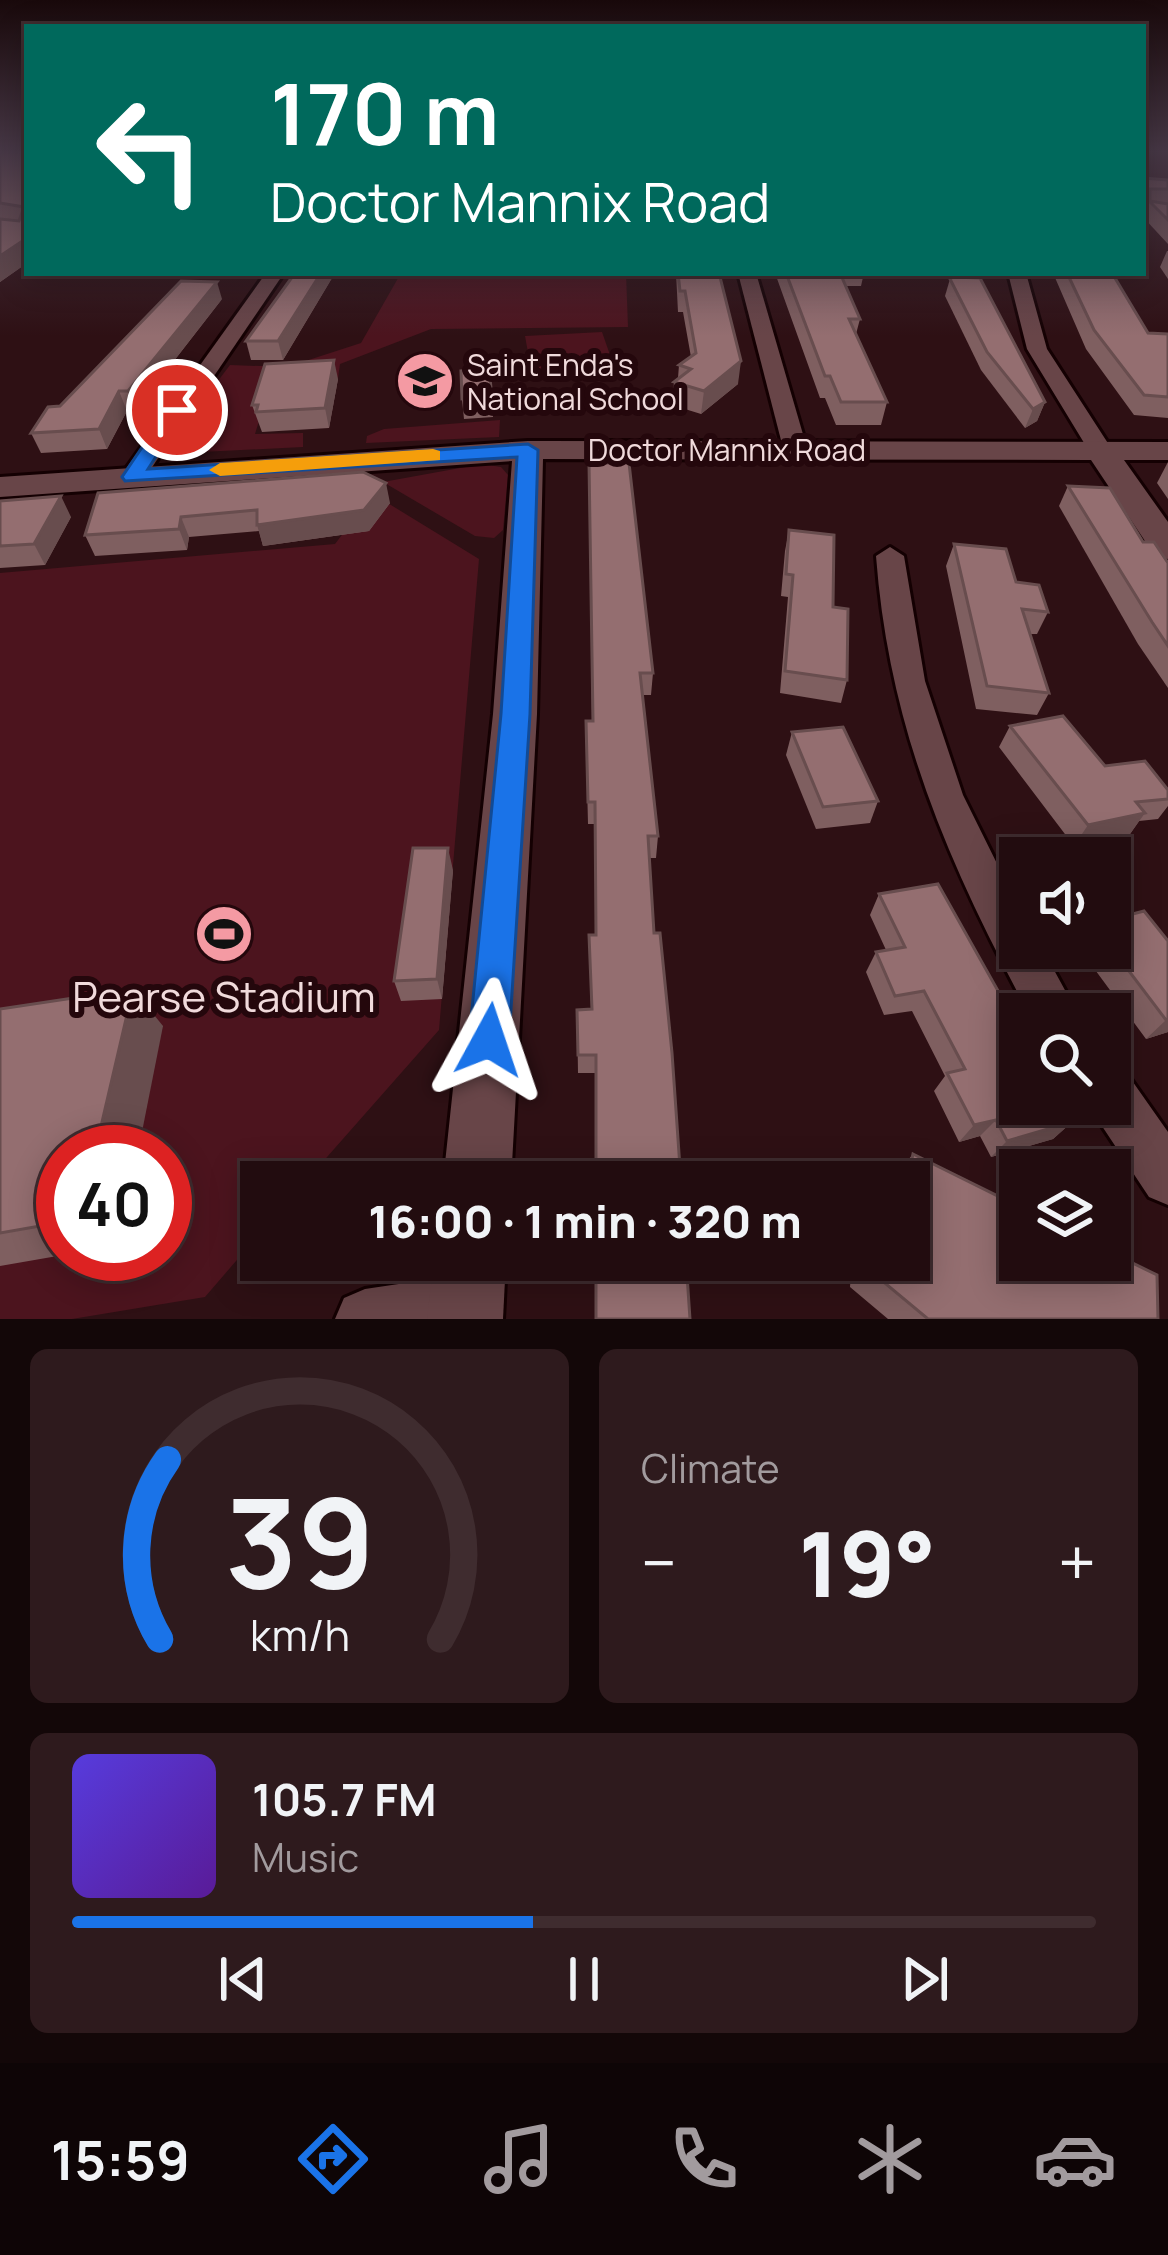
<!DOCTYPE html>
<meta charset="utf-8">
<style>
:root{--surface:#220c0f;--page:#2e1a1d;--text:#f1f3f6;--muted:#a29b9e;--line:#3f2c2f;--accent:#1a73e8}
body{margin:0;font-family:Manrope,sans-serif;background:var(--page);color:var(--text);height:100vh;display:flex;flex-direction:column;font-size:45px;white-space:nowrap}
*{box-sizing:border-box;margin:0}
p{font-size:39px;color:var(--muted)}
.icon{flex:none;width:66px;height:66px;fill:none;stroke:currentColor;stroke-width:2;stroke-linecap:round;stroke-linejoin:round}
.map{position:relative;height:1319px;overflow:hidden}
.details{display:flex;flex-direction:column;gap:30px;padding:30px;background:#130708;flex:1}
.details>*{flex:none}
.banner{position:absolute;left:24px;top:24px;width:1122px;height:252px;border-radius:0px;box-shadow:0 6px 30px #0003,0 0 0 3px var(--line);background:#00695c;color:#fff;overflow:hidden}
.tools{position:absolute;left:999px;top:837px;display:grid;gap:24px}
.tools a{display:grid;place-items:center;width:132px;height:132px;border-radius:0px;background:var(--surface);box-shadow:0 6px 30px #0003,0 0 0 3px var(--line);font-size:60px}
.speed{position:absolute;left:36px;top:1125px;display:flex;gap:24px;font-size:60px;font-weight:700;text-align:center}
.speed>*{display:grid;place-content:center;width:156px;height:156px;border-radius:50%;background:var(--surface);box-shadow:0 6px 30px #0003,0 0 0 3px var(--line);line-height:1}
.speed .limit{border:18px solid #d22;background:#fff;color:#111}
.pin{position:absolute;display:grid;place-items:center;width:102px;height:102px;color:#fff;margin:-51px;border:6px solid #fff;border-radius:50%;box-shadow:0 3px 12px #0007}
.me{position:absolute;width:132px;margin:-66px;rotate:5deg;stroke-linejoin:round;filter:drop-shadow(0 0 9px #0008)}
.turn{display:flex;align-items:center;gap:42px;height:252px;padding:0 48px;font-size:54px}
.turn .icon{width:156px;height:156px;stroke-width:2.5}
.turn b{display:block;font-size:84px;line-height:102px}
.big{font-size:90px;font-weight:800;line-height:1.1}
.details .tile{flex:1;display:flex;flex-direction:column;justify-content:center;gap:18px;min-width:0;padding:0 42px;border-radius:18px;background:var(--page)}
.details .dial{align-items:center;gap:0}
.dial svg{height:312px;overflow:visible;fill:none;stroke:var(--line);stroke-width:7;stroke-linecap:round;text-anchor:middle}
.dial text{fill:var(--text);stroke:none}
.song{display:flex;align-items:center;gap:36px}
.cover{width:144px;height:144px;border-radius:18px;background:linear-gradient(135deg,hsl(250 70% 55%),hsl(270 70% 35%))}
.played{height:12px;border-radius:6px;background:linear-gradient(90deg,var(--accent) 45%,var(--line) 45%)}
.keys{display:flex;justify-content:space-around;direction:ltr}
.heat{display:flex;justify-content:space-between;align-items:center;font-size:66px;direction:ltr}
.details .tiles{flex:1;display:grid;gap:30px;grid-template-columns:1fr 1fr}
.tile:last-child{grid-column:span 2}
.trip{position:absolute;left:240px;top:1161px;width:690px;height:120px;border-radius:0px;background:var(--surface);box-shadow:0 6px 30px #0003,0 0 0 3px var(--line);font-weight:800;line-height:120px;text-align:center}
.tabs{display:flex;height:192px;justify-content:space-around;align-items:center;background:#0e0506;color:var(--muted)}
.tabs .icon{width:84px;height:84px}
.tabs .current{color:var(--accent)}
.tabs b{font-size:54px;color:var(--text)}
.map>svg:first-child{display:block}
</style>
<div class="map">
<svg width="1168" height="1319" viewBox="0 0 1168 1319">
<rect width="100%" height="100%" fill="#2e1014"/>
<g fill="#4c141e" fill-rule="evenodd">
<path d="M 401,273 L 626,273 L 628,327 L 431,329 L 340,364 L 338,378 L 271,382 L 255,434 L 303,433 L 303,447 L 201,452 L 181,443 L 180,431 L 230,365 L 287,367 L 361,343 Z"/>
<path d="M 602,332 L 617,375 L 533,380 L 525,336 Z"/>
<path d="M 500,420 L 499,437 L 366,443 L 367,436 L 384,429 Z"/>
<path d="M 482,464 L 501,467 L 508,475 L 503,530 L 494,538 L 475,536 L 383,482 Z"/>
<path d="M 373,494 L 479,559 L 439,1030 L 305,1182 L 261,1182 L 261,1232 L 205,1297 L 72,1319 L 0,1319 L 0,573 L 335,544 ZM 63,1152 L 165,1152 L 165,1254 L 63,1254 Z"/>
</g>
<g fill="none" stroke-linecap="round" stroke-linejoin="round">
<defs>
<g id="minor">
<path d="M 266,273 L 284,273 L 142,482 L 124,482 L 120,477 Z"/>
<path d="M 738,273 L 756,273 L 807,448 L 804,453 L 795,455 L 783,448 Z"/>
<path d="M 1008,273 L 1026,273 L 1047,349 L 1113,451 L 1110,456 L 1092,456 L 1027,349 Z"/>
<path d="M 890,547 L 904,556 L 925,681 L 963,795 L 1020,910 L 1020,948 L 1042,948 L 1078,1014 L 1029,1014 C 948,863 889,728 876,556 Z"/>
<path d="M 1110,1068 L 1128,1075 L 1168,1132 L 1168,1205 L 1149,1197 L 1092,1111 L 1089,1104 L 1110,1104 Z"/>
<path d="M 466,1274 L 487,1282 L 495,1303 L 489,1319 L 335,1319 L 344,1298 L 365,1289 Z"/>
</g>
<g id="tertiary">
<path d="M 528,441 L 1168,442 L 1168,460 L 1124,460 L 1168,522 L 1168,559 L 1155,556 L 1091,460 L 543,459 L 537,714 L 511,1182 L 443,1182 L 493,714 L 512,461 L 0,497 L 0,477 Z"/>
<path d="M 434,1260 L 506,1260 L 503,1319 L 427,1319 Z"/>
</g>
</defs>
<use href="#minor" stroke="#140002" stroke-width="6"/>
<use href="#tertiary" stroke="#140002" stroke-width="6"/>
<use href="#minor" fill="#684548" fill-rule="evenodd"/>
<use href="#tertiary" fill="#684548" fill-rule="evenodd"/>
</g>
<g fill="#7f5f60">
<path d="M 0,152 L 27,152 L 27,263 L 0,282 Z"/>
<path d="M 1143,178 L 1168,180 L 1168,244 L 1143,217 Z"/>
<path d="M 1167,251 L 1168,251 L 1168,279 L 1160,267 Z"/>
<path d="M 295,273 L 335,273 L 283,360 L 251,360 L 246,341 Z"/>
<path d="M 676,273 L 719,273 L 738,384 L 701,414 L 672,405 L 674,382 L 678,378 L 679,365 L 691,357 L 683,312 L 678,312 Z"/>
<path d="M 775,273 L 864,273 L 861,286 L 845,286 L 860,319 L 856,334 L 887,402 L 881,425 L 836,425 L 825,398 L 820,398 Z"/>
<path d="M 1053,273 L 1112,273 L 1148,333 L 1168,334 L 1168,418 L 1134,415 L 1086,349 Z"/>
<path d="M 950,279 L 1045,402 L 1037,421 L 1025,428 L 981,370 L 945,296 Z"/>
<path d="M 222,299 L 135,411 L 127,411 L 107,449 L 41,453 L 31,433 L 60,406 Z"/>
<path d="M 489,369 L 493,417 L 464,419 L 462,399 Z"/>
<path d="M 338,379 L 329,428 L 262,432 L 252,405 Z"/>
<path d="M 1168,462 L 1168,499 L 1157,483 Z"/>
<path d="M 589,463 L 653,673 L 651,695 L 643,695 L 658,836 L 656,858 L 649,858 L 595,1073 L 578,1073 L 577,1010 L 591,1009 L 589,935 L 596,935 L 595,824 L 588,824 L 586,743 L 592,721 Z"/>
<path d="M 1068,486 L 1143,542 L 1168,563 L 1168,688 L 1138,644 L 1059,506 Z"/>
<path d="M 98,493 L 390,503 L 369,531 L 263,546 L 259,531 L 189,537 L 187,550 L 95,556 L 85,535 Z"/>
<path d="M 0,501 L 71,517 L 45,565 L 0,568 Z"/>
<path d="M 789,530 L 833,607 L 847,680 L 841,703 L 780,693 L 788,597 L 781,596 L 785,551 Z"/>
<path d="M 954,544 L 1016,582 L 1048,612 L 1037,634 L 1030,634 L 1049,693 L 1037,715 L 976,709 L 946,566 Z"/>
<path d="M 1010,726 L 1105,766 L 1168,790 L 1168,806 L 1158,819 L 1139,821 L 1130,834 L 1074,846 L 999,747 Z"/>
<path d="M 792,732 L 878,801 L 870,823 L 816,829 L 786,755 Z"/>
<path d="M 453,870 L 442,999 L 401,1001 L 394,981 Z"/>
<path d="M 879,894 L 1072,1122 L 1053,1139 L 991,1157 L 980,1136 L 959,1142 L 934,1091 L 945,1076 L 912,1011 L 884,1015 L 866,972 L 876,952 L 886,950 L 870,915 Z"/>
<path d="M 1110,920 L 1168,941 L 1168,1032 L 1146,1039 L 1079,948 L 1110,948 Z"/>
<path d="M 0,1009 L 163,1026 L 63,1152 L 63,1254 L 69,1254 L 0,1266 Z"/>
<path d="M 913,1154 L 1158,1319 L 888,1319 L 850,1287 L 852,1260 L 909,1260 L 909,1182 L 892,1182 L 894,1177 Z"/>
</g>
<g fill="#684d4e">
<path d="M 27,238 L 27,263 L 0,282 L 0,256 Z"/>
<path d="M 321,273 L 335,273 L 283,360 L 278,341 Z"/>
<path d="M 217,282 L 222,299 L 135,411 L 128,391 Z"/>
<path d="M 334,360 L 338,379 L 329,428 L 325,408 Z"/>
<path d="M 741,361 L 738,384 L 701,414 L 704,391 Z"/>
<path d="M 119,391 L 127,411 L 107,449 L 99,429 Z"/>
<path d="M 1045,402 L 1037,421 L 1025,428 L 1033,409 Z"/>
<path d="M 386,483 L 390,503 L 369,531 L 263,546 L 257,525 Z"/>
<path d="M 61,496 L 71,517 L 45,565 L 34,544 Z"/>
<path d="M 181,517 L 189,537 L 187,550 L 179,529 Z"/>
<path d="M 1145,813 L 1130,834 L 1074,846 L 1088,825 Z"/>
<path d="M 448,848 L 453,870 L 442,999 L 437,979 Z"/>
<path d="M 133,989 L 163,1026 L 138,1152 L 95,1152 Z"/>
<path d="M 1166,1020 L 1168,1020 L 1168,1032 L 1146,1039 Z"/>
<path d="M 996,1120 L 980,1136 L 959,1142 L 974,1125 Z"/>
<path d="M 1072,1122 L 1053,1139 L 991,1157 L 1007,1141 Z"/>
</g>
<g fill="#946e70" stroke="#684d4e" stroke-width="3">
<path d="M 0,152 L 27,152 L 27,238 L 0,256 L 0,219 L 19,221 L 24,207 L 0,203 Z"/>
<path d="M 1143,178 L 1168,180 L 1168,189 L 1150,189 L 1150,201 L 1168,204 L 1168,220 L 1143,195 Z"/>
<path d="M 295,273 L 321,273 L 278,341 L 246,341 Z"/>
<path d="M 678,273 L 719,273 L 741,361 L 704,391 L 674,382 L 691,369 L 679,365 L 696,353 L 685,291 L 680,291 Z"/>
<path d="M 786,273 L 840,273 L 860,319 L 849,319 L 887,402 L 841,402 L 830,376 L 825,376 Z"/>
<path d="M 1067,273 L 1112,273 L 1148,333 L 1168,334 L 1168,397 L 1144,395 L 1094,330 Z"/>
<path d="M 953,277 L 980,278 L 1045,402 L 1033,409 L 987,352 L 950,279 Z"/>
<path d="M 181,281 L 217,282 L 128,391 L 119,391 L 99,429 L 31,433 L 48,407 L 60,406 Z"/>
<path d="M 334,360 L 325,408 L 256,412 L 258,405 L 252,405 L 265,364 Z"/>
<path d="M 489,369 L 492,397 L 462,399 L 461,371 Z"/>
<path d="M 589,463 L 629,463 L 653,673 L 640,673 L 658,836 L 648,836 L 654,933 L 660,933 L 672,1053 L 681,1182 L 596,1182 L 596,1055 L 578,1055 L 577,1010 L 592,1009 L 589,935 L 596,935 L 595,802 L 588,802 L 586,721 L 593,721 Z"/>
<path d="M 363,472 L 386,483 L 364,510 L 257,525 L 257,510 L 181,517 L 179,529 L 85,535 L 98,493 Z"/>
<path d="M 1068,486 L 1110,488 L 1143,542 L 1154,542 L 1168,563 L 1168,646 L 1152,622 Z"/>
<path d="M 61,496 L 34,544 L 0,546 L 0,501 Z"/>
<path d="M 789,530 L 834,535 L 833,607 L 848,609 L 847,680 L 785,671 L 793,575 L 786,574 Z"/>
<path d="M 954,544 L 1006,549 L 1016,582 L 1039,585 L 1048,612 L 1022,609 L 1049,693 L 987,686 Z"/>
<path d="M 1063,716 L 1105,766 L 1145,761 L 1168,790 L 1168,799 L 1136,802 L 1145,813 L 1088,825 L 1010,726 Z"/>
<path d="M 843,727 L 878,801 L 823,807 L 792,732 Z"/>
<path d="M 413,848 L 448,848 L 437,979 L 394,981 Z"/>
<path d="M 938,884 L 1020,1030 L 1020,1104 L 1062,1104 L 1072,1122 L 1007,1141 L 996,1120 L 974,1125 L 947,1073 L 965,1069 L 924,991 L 895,996 L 876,952 L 905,947 L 879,894 Z"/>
<path d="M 1144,911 L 1168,941 L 1168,1020 L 1166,1020 L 1110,946 L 1110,920 Z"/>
<path d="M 133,989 L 95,1152 L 63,1152 L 63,1222 L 0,1233 L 0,1009 Z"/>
<path d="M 913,1154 L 1020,1207 L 1020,1260 L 1110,1260 L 1110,1252 L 1157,1275 L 1158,1319 L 928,1319 L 868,1269 L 869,1260 L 909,1260 L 909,1182 L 907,1182 Z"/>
<path d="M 596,1260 L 686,1260 L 690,1319 L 596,1319 Z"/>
</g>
<linearGradient id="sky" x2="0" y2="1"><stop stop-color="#19090b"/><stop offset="0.45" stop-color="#463745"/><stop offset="1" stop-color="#463745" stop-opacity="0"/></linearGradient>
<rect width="1168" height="336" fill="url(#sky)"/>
<path fill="#1a73e8" stroke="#114b97" stroke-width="3" d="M 177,404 L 186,410 L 148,469 L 528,444 L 538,450 L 530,714 L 509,1040 L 503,1054 L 489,1059 L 475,1054 L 469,1040 L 501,714 L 517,457 L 125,481 L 122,477 L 170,406 Z"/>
<path fill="#f59e0b" d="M 433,449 L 440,451 L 440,460 L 220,476 L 209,470 L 220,463 Z"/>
<defs>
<symbol id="school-disc" viewBox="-11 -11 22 22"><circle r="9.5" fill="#f49aa3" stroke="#24070c"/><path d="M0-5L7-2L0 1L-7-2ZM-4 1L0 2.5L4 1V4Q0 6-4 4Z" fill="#111"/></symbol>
<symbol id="stadium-disc" viewBox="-11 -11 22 22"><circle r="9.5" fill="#f49aa3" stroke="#24070c"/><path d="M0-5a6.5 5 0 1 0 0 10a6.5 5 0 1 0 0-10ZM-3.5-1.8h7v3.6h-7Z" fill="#111"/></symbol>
</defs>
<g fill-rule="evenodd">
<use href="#school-disc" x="392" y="348" width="66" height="66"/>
<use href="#stadium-disc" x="191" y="901" width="66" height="66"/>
</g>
<g text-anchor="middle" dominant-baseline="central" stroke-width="12" stroke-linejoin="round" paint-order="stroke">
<g font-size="30" fill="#f0dadb" stroke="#24070c" text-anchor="start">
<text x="467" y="364">Saint Enda's<tspan x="467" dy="34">National School</tspan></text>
</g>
<g font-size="30" fill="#f0dadb" stroke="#24070c">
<text x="727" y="449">Doctor Mannix Road</text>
</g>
<g font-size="42" fill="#f0dadb" stroke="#24070c">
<text x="224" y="996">Pearse Stadium</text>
</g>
</g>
</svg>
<div class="tools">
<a><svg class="icon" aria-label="sound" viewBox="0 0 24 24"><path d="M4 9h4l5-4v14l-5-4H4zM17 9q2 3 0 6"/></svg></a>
<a><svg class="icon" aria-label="search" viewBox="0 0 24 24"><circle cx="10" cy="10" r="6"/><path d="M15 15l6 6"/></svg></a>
<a><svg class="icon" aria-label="layers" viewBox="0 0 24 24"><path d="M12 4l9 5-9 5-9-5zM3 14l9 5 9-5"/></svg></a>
</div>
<div class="speed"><div class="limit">40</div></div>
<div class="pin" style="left:177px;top:410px;background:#d93025"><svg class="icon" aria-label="arrive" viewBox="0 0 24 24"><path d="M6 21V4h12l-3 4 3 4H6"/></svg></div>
<svg class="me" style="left:489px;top:1040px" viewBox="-20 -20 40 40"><path d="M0-17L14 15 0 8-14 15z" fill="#1a73e8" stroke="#fff" stroke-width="4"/></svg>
<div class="trip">16:00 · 1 min · 320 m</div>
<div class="banner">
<div class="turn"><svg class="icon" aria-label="left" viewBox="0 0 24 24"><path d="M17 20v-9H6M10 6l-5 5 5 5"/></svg><div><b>170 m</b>Doctor Mannix Road</div></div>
</div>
</div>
<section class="details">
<div class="tiles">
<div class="tile dial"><svg viewBox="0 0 100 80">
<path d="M14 69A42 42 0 1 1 86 69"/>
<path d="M14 69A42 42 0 0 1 16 23" stroke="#1a73e8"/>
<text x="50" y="56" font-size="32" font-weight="700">39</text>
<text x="50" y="72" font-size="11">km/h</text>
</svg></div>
<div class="tile"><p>Climate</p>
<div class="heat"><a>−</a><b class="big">19°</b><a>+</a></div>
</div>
<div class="tile">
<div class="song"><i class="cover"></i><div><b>105.7 FM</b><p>Music</p></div></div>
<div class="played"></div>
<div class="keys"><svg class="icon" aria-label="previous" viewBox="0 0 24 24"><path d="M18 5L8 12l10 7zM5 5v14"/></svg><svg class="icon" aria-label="pause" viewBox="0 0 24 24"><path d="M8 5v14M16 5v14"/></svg><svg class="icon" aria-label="next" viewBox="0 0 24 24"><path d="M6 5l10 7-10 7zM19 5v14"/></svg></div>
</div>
</div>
</section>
<nav class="tabs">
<b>15:59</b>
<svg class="icon current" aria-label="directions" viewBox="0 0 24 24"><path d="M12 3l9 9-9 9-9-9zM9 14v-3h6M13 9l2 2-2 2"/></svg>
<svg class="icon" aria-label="music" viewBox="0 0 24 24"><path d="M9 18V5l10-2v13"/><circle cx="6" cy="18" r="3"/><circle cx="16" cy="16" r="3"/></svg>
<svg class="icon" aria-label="phone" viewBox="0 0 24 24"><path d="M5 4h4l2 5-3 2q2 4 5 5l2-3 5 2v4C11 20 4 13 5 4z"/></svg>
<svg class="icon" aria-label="climate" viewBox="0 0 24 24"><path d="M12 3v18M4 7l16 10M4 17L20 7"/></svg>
<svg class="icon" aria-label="car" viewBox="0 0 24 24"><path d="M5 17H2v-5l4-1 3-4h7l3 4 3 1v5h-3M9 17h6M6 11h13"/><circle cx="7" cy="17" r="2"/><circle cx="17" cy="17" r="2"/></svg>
</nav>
